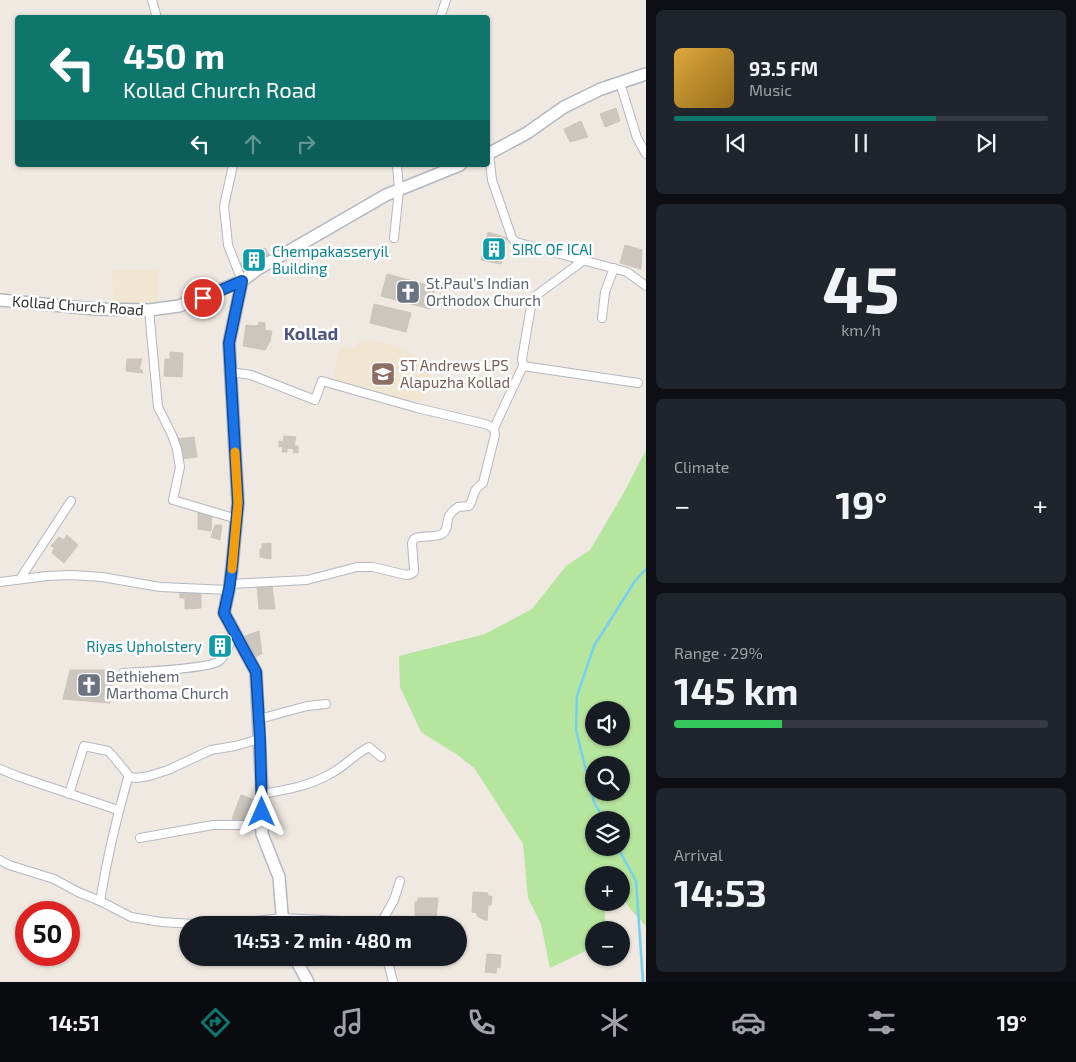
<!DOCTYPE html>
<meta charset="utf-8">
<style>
:root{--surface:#171b24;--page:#20242c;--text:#f1f3f6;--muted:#9ea1a6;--line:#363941;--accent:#0f766e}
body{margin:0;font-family:"Exo 2",sans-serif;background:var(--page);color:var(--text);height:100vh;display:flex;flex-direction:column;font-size:19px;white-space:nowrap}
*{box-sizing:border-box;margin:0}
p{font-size:16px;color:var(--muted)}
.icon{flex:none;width:28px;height:28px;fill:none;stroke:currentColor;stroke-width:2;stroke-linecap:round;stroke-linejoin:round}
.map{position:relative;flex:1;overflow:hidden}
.drawer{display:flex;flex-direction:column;gap:10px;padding:10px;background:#0d0f14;width:430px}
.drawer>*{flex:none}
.top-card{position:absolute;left:15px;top:15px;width:475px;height:152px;border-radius:5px;box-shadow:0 1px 4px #0004;background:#0f766e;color:#fff;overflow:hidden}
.controls{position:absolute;left:585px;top:701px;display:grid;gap:10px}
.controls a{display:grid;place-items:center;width:45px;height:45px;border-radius:50%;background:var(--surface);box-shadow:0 1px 4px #0004;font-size:25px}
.speed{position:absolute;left:15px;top:901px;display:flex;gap:10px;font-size:25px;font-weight:700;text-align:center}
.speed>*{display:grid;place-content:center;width:65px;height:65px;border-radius:50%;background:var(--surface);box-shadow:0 1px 4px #0004;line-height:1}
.speed .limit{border:8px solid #d22;background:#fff;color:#111}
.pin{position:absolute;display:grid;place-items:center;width:42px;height:42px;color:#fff;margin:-21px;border:2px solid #fff;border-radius:50%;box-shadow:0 1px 5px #0007}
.me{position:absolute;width:55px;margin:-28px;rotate:0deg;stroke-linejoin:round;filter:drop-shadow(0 0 4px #0008)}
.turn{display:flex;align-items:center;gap:18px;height:105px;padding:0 25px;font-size:22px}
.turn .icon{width:65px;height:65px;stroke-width:2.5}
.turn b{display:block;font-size:35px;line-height:42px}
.lanes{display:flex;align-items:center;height:48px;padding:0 25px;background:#0003;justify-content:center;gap:25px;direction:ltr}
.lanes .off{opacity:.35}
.big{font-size:38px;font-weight:700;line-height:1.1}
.drawer .tile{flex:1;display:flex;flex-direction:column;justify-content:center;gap:8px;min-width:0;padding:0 18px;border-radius:8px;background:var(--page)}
.drawer .dial{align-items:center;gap:0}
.dial b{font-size:65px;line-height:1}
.song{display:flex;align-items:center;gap:15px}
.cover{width:60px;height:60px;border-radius:8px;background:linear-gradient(135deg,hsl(40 70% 55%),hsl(40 70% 35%))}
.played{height:5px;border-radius:2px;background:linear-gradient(90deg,var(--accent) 70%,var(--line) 70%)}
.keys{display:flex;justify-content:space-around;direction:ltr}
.heat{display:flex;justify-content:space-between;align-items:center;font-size:28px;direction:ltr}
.charge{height:8px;border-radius:4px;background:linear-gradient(90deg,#34c759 29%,var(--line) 0)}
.trip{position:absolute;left:179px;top:916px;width:288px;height:50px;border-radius:25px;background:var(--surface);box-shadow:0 1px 4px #0004;font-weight:700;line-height:50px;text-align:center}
.dock{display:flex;height:80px;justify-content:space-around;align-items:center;background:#090b0e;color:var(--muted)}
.dock .icon{width:35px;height:35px}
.dock .current{color:var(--accent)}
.dock b{font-size:22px;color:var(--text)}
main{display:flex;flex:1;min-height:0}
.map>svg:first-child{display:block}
</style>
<main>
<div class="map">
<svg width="646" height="982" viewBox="0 0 646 982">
<rect width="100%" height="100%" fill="#efe9e1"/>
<g fill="#f0e6d1">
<path d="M 111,270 L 158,270 L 157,304 L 114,303 Z"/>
<path d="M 371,340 L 394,345 L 433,364 L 429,386 L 420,402 L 380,394 L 332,381 L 338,353 L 344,346 L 356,349 L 358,341 Z"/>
</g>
<path fill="#b6e59e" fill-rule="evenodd" d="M 646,450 L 646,926 L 631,910 L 621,895 L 621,875 L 594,875 L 594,902 L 604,903 L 606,930 L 594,930 L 594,947 L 550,968 L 541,924 L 528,898 L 523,844 L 475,769 L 459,756 L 421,732 L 400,687 L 399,656 L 485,634 L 532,609 L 566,566 L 590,550 L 622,496 ZM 594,710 L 621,710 L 621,738 L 594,738 ZM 594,765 L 621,765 L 621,792 L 594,792 ZM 594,820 L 621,820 L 621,848 L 594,848 Z"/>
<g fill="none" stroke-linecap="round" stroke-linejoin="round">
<g stroke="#75cff0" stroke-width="2.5">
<path d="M 604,820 L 594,802 L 576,730 L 577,696 L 594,646 L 635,581 L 646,569"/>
<path d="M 618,848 L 636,881 L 643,982"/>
</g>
</g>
<g fill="#cbc7bf" stroke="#cbc5ba">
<path d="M 616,108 L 620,121 L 605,127 L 600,114 Z"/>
<path d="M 581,121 L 588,137 L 570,142 L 564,129 Z"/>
<path d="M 488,232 L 507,238 L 501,264 L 481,260 Z"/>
<path d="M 625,245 L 642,250 L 641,269 L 620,263 Z"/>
<path d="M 265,248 L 270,257 L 243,272 L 239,264 Z"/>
<path d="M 387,274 L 435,287 L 430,309 L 381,296 Z"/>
<path d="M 374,304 L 411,313 L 406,332 L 370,323 Z"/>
<path d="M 259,322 L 265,323 L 265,330 L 272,331 L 270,341 L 265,350 L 243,346 L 246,325 L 258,326 Z"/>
<path d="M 170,352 L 183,353 L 182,377 L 164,376 L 165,359 L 170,359 Z"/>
<path d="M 127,359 L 142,359 L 139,369 L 142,370 L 143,373 L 126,371 Z"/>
<path d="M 284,436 L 296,437 L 294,446 L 298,446 L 298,453 L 293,452 L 294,449 L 287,448 L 287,452 L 282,452 L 283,446 L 279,447 L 279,441 L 283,442 Z"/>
<path d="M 194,437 L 197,457 L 180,459 L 176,439 Z"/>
<path d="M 198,513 L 212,515 L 211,531 L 198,529 Z"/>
<path d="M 215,525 L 222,525 L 220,540 L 211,537 Z"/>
<path d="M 67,535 L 78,545 L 64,563 L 52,553 L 54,548 L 51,546 L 59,537 L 64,540 Z"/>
<path d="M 271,543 L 271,559 L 260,557 L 260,549 L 262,549 L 262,544 Z"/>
<path d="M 261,585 L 272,585 L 275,609 L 259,609 L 257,586 L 261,587 Z"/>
<path d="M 180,591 L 201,592 L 201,608 L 185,609 L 185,598 L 180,598 Z"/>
<path d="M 259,631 L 262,654 L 252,658 L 245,636 Z"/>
<path d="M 225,638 L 221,653 L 216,653 L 218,639 Z"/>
<path d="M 70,670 L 112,670 L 110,703 L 63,699 Z"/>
<path d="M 241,795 L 255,800 L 245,823 L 232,819 Z"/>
<path d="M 473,892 L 488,893 L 488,896 L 492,896 L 491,905 L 488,905 L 487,921 L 477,916 L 477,913 L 472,912 Z"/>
<path d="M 418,898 L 438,898 L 436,921 L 426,921 L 426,917 L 422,917 L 422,919 L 415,919 L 415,902 L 418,902 Z"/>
<path d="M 487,954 L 501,955 L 500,968 L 497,967 L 496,973 L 485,972 Z"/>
</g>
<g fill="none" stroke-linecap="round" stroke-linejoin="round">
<defs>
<g id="street">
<path d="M 152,0 L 157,18"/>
<path d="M 440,18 L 446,0"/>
<path d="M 620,83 L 637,138 L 646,154"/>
<path d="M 489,153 L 492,180 L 512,238 L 516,242 L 627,272 L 646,286"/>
<path d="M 233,165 L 224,206 L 228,245 L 242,281"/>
<path d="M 394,238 L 399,190 L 397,165"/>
<path d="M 149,310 L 158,407 L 172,435 L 177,449 L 180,467 L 173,500 L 237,519"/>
<path d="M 602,318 L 605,292 L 614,268"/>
<path d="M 523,366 L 638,383"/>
<path d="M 494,428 L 523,366 L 522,359 L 531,306 L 538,294 L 584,260"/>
<path d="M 20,579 L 71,501"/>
<path d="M 0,582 L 47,576 L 71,575 L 102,577 L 160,587 L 229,590"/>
<path d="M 230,584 L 307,580 L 357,567 L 373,567 L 406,575 L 411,574 L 414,572 L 414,569 L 412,543 C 413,542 413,540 414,539 C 418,535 435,538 442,534 C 449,530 446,522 449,516 C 451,513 455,509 458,507 L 469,506 C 476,496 470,492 483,483 L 495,435 L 494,428 L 485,424 L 417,408 L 322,381 L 315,400 L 251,375 L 231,372"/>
<path d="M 123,673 C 139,672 209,669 219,661 C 228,654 230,640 234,630"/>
<path d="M 259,719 L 307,706 L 326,704"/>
<path d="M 0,769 L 17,776 L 118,810"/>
<path d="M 69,794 L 84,746 L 108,751 L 112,755 L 130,777 L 136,778 L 149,776 L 168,770 L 211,750 L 235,746 L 260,739"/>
<path d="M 262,794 C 286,790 309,786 330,774 C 344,767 355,754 369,747 L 381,757"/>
<path d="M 140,838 L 213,825 L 262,825"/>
<path d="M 0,860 L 9,865 L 54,879 L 78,892 L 100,901 L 131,917 L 161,922 L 194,924 L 223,924 L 283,918 L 381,923"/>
<path d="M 100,901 C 107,859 116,819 128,778 L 130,777"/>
<path d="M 382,925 L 381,923 L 394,900 L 400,881"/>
<path d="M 387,958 L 393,982"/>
</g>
<g id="secondary">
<path d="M 488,154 L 527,133 L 564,107 L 601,89 L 646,74"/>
<path d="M 242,281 L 229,343 L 238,503 L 232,567 L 230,584 L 224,613 L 256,672 L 262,794 L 262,834 L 279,877 L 282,914 L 285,925"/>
<path d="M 0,300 L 95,309 L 149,310 L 179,306 L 203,297 L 242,281 L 258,269 L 386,195 L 460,165"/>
<path d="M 295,958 L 308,982"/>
</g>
</defs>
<use href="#street" stroke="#b4b7c1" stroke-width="10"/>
<use href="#secondary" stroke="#b4b7c1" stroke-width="14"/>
<use href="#street" stroke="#fff" stroke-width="8"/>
<use href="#secondary" stroke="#fff" stroke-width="11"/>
</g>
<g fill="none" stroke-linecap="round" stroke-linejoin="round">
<defs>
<path id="route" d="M 203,298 L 242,281 L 229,343 L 238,503 L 232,566 L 230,584 L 224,613 L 256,672 L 260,739 L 262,812"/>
</defs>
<use href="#route" stroke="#114b97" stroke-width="12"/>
<use href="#route" stroke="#1a73e8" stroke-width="9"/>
<path stroke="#f59e0b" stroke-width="9" d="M 232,569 L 238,503 L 235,452"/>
</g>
<defs>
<symbol id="building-square" viewBox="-11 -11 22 22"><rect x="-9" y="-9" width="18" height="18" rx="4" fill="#0f9aa8" stroke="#fff"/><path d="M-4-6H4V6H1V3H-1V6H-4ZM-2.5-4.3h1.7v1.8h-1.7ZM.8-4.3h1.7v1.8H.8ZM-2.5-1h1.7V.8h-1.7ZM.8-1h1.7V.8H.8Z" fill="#fff"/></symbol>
<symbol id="church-square" viewBox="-11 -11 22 22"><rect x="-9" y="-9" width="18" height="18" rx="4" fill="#6b7280" stroke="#fff"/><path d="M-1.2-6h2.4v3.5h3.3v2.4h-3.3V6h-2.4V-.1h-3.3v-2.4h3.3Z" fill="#fff"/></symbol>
<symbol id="school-square" viewBox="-11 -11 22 22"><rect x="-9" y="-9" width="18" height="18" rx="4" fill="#8d6e63" stroke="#fff"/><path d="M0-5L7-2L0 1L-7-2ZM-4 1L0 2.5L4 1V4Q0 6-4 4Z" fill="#fff"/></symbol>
</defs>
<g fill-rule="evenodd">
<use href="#building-square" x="480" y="235" width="28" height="28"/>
<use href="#building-square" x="240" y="246" width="28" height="28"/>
<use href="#church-square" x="394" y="278" width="28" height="28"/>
<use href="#school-square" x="369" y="360" width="28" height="28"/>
<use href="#building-square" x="206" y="632" width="28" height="28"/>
<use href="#church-square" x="75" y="671" width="28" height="28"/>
</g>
<g text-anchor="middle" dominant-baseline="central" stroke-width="5" stroke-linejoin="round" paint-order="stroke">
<g font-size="15" fill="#0d838f" stroke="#fff" text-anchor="start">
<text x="512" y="249">SIRC OF ICAI</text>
<text x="272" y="251">Chempakasseryil<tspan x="272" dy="17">Building</tspan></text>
<text x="202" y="646" text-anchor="end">Riyas Upholstery</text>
</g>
<g font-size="15" fill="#5b616d" stroke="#fff" text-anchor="start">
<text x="426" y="283">St.Paul's Indian<tspan x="426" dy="17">Orthodox Church</tspan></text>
<text x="106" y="676">Bethiehem<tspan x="106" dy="17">Marthoma Church</tspan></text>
</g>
<g font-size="15" fill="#2e2e2e" stroke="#fff">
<text transform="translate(78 305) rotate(4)">Kollad Church Road</text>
</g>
<g font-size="15" fill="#785e54" stroke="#fff" text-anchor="start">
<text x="400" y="365">ST Andrews LPS<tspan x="400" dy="17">Alapuzha Kollad</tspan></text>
</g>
<g font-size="18" font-weight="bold" fill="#4d5680" stroke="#fff">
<text x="311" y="333">Kollad</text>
</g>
</g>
</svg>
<div class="controls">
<a><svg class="icon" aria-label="sound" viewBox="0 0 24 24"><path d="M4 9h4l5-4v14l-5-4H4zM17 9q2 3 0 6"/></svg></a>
<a><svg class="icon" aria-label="search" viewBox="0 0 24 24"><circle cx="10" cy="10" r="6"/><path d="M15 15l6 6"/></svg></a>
<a><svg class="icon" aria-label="layers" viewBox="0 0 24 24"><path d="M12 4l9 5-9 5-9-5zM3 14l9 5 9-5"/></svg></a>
<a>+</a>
<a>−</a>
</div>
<div class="speed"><div class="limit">50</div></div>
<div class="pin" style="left:203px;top:298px;background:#d93025"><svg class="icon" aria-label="arrive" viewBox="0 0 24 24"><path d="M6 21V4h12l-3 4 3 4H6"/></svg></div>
<svg class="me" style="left:262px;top:812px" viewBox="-20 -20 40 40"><path d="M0-17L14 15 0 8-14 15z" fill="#1a73e8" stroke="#fff" stroke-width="4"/></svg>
<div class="trip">14:53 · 2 min · 480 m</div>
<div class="top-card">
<div class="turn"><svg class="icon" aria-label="left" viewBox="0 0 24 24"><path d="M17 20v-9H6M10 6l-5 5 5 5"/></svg><div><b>450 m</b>Kollad Church Road</div></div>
<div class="lanes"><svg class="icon" aria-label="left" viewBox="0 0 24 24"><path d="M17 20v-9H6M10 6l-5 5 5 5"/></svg><svg class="icon off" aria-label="ahead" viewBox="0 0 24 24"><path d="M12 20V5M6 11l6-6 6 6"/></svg><svg class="icon off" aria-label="right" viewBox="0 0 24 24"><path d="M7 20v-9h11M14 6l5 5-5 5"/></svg></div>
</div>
</div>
<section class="drawer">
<div class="tile">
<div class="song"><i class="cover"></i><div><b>93.5 FM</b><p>Music</p></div></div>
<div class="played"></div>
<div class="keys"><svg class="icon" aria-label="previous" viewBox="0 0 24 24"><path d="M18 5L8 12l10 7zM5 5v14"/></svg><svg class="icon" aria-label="pause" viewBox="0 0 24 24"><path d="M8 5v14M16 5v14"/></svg><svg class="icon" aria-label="next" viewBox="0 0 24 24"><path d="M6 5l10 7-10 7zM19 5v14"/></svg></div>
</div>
<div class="tile dial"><b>45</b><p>km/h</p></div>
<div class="tile"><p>Climate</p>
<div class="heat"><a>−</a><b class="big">19°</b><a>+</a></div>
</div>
<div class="tile"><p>Range · 29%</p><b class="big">145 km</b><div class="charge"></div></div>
<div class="tile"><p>Arrival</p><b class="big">14:53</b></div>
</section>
</main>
<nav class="dock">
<b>14:51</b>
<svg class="icon current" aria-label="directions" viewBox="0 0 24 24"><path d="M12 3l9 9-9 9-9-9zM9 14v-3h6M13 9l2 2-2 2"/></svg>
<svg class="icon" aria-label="music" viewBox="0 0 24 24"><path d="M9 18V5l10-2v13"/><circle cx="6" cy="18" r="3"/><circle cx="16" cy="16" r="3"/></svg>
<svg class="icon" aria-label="phone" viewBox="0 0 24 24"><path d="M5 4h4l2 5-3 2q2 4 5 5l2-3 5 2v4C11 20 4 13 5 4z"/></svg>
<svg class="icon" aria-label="climate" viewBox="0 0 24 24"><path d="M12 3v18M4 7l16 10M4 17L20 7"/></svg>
<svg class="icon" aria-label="car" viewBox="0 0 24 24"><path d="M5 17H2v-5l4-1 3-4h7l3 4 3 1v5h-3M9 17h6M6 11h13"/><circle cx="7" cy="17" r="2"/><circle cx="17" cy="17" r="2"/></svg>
<svg class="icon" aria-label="filters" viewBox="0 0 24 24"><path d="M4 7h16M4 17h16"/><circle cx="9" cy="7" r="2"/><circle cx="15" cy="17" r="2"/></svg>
<b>19°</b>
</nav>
